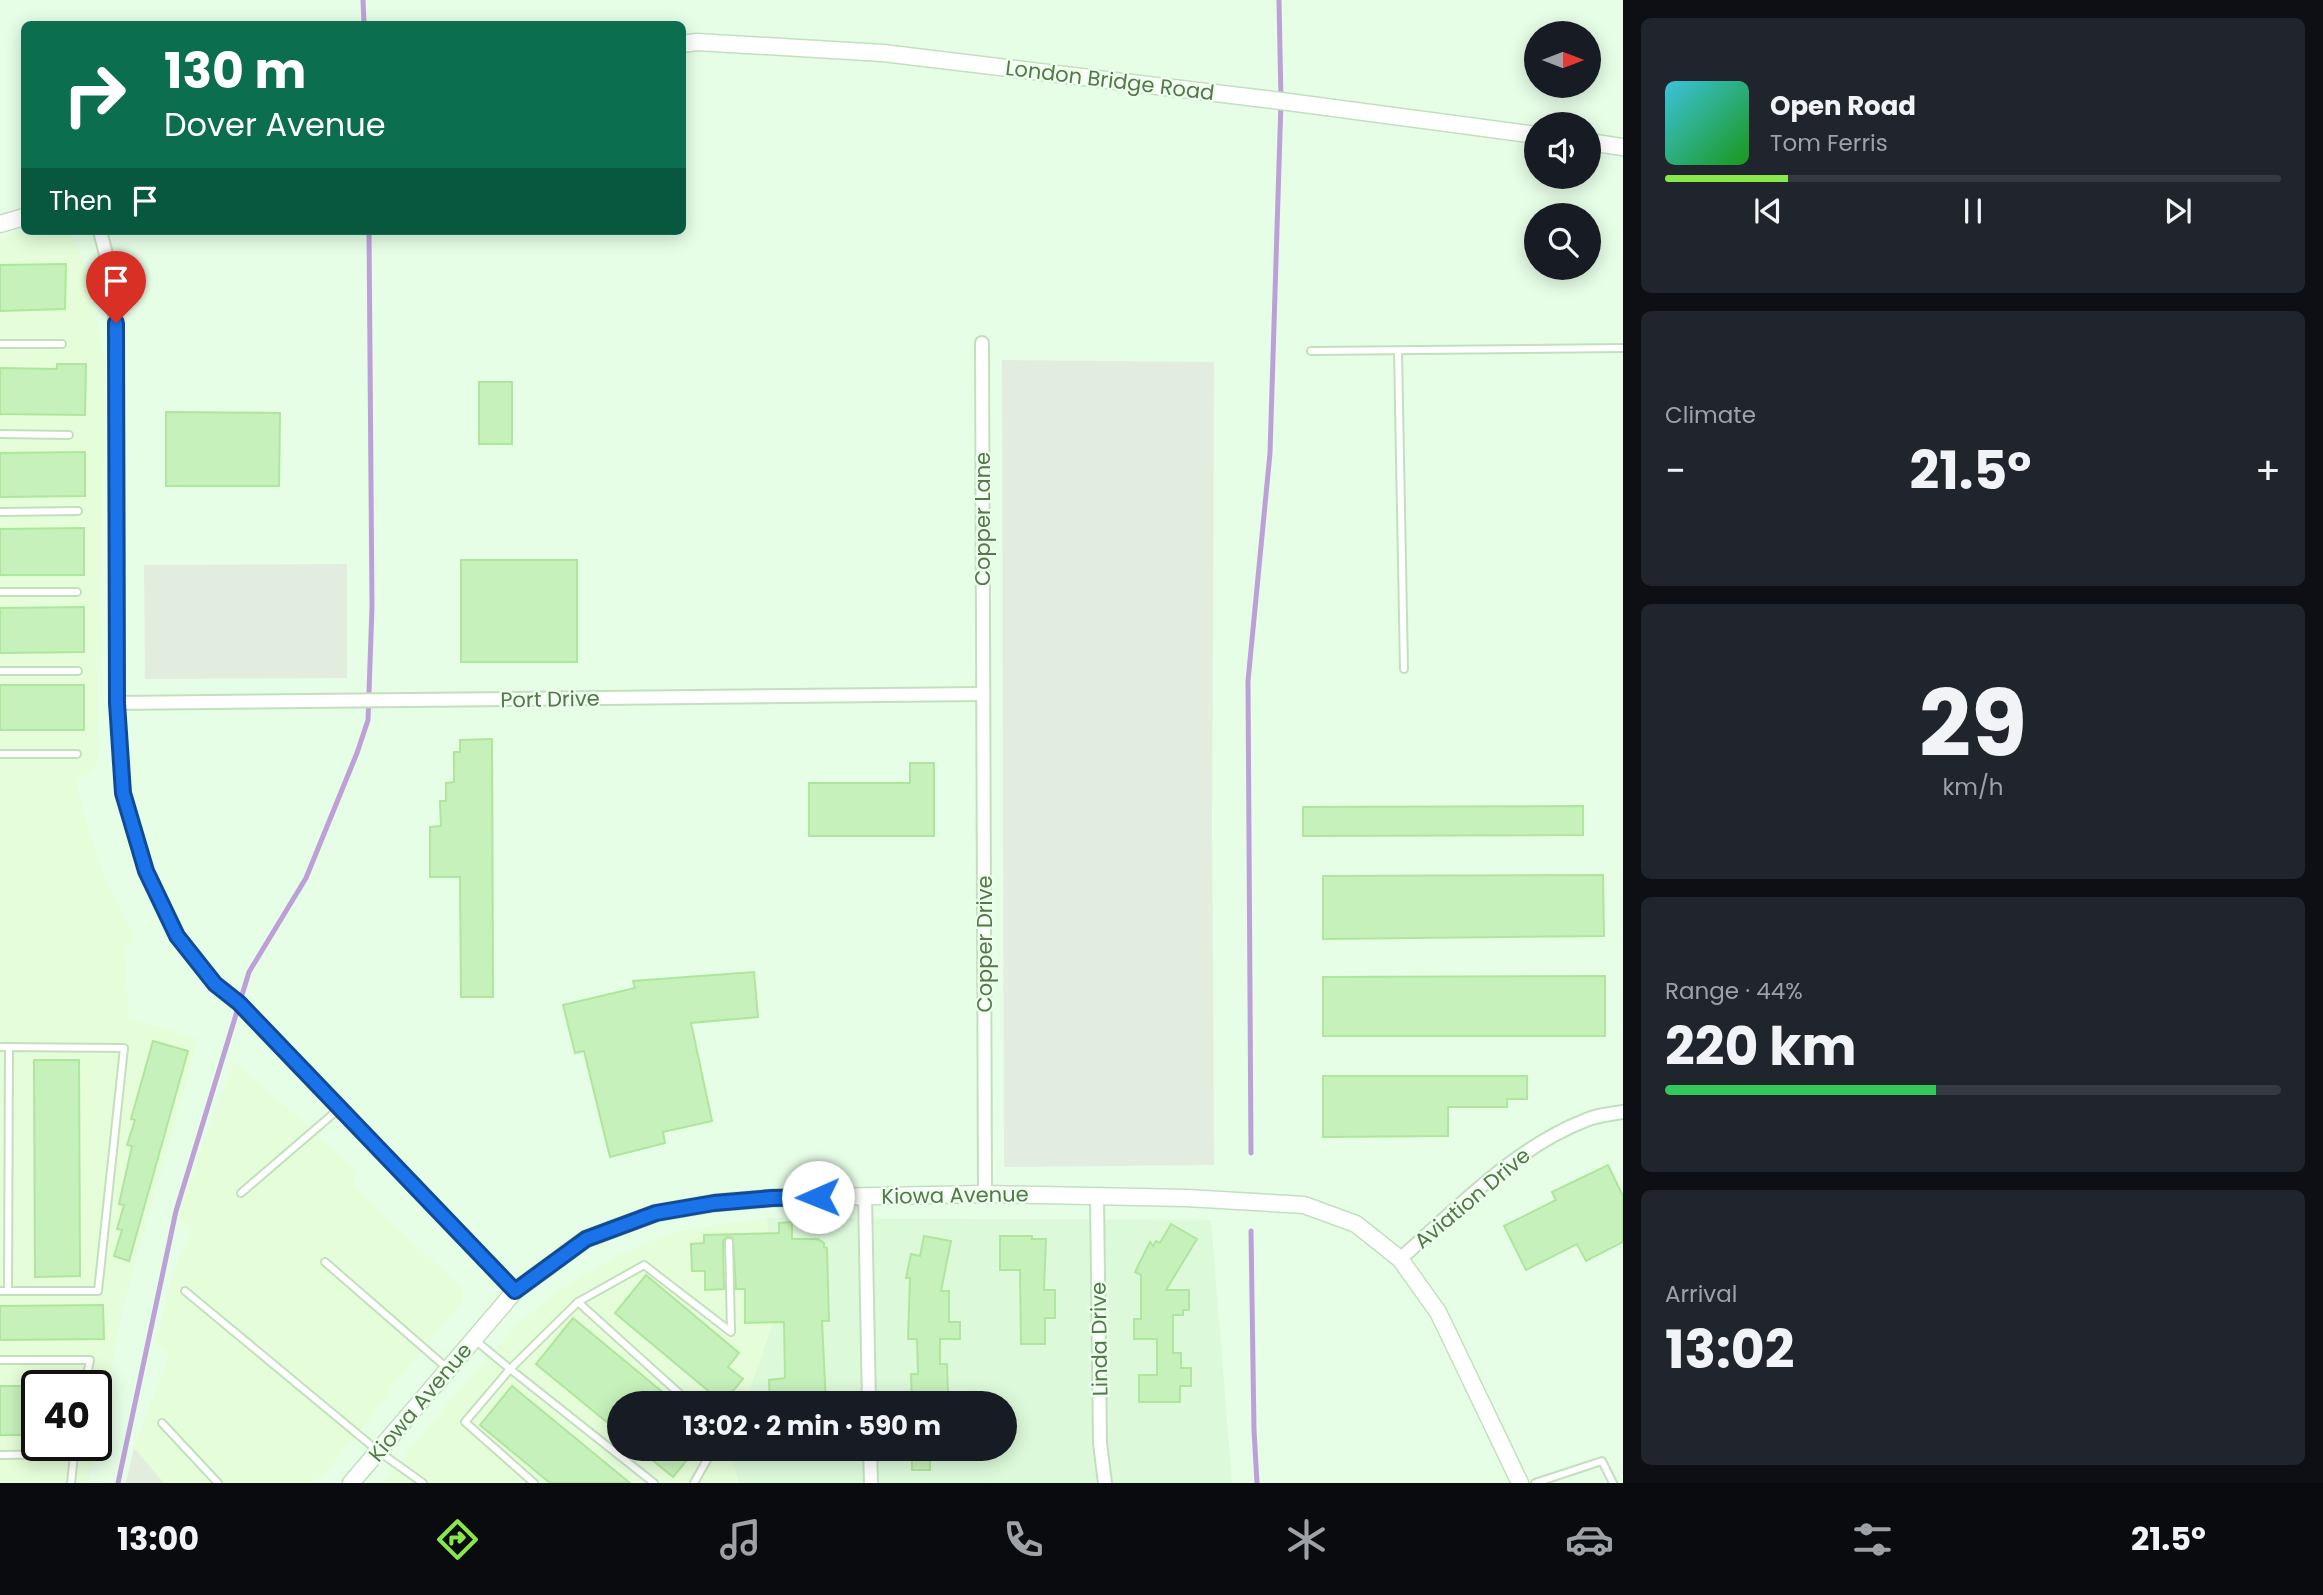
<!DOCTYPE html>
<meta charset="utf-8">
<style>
:root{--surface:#171b24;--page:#20242c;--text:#f1f3f6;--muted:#9ea1a6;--line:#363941;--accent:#89e849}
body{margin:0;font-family:Poppins,sans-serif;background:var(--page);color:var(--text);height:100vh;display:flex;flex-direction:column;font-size:26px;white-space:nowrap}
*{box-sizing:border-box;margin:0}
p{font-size:23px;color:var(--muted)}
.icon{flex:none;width:38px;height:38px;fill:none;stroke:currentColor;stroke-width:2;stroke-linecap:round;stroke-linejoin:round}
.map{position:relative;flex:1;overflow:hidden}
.panel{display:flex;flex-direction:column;gap:18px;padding:18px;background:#0d0f14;width:700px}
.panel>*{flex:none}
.banner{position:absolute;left:21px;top:21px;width:665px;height:214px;border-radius:10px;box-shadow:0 4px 18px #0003;background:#0b6e4f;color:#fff;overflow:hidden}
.needle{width:46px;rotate:90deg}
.fabs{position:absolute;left:1524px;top:21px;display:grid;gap:14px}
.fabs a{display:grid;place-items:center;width:77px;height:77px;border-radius:50%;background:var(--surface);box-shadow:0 4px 18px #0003;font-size:35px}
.speed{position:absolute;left:21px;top:1370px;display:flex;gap:14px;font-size:35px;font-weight:700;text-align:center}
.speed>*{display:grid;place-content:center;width:91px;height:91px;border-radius:50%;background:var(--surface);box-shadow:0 4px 18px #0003;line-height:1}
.speed .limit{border:4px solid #111;border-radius:10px;background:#fff;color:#111}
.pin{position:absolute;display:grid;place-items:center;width:60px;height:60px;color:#fff;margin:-72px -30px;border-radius:50% 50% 50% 0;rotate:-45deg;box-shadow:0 0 7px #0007}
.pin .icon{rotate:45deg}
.me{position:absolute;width:77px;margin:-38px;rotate:269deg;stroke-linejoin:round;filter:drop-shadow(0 0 5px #0008)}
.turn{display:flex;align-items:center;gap:24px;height:147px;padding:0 28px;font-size:32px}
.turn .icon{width:91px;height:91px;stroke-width:2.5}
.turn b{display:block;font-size:49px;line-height:60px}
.then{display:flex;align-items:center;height:66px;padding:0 28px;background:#0003;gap:14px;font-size:26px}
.big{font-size:52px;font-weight:700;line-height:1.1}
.panel .card{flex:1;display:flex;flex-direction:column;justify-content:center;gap:10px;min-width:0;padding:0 24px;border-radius:10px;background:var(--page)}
.panel .dial{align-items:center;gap:0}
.dial b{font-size:91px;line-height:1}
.song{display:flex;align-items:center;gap:21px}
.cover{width:84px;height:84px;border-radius:10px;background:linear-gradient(135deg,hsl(190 70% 55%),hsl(120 70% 35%))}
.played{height:7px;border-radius:4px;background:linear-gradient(90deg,var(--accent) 20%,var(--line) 20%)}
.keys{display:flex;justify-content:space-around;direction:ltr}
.heat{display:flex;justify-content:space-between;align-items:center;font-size:38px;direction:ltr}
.charge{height:10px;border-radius:5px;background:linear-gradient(90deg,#34c759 44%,var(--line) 0)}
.trip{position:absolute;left:607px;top:1391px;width:410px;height:70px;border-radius:35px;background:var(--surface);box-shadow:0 4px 18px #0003;font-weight:700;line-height:70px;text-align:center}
.dock{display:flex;height:112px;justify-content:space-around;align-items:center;background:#090b0e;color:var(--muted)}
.dock .icon{width:49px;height:49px}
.dock .current{color:var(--accent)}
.dock b{font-size:32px;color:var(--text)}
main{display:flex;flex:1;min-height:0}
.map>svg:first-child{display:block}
</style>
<main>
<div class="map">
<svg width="1623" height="1483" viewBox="0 0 1623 1483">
<rect width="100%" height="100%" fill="#e6fde6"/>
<path fill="#dcfada" d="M 767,1218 L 1211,1220 L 1232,1483 L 739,1483 L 730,1455 L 731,1449 L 1004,1449 L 1004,1404 L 745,1403 L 772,1325 Z"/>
<g fill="#e5fdd9">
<path d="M 27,231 L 72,231 L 88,275 L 105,365 L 97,765 L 76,782 L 82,808 L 104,877 L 136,940 L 124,950 L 129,1018 L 198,1039 L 125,1299 L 96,1443 L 96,1386 L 37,1386 L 37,1446 L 96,1446 L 88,1483 L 0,1483 L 0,239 Z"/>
<path d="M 234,1061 L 358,1171 L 353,1179 L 355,1188 L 463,1289 L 462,1302 L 388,1391 L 390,1394 L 320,1479 L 317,1477 L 312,1483 L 164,1483 L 134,1448 L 169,1356 L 156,1342 L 174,1271 L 192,1228 L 181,1220 L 179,1211 Z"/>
<path d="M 767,1218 L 772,1323 L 745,1403 L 620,1404 L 620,1449 L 731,1449 L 730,1455 L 739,1483 L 382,1483 L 473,1374 L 519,1324 L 549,1297 L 616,1256 L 657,1239 L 686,1229 Z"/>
</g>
<g fill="#e2ede0">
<path d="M 1002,360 L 1214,362 L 1212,827 L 1214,1165 L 1005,1167 L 1004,1164 Z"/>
<path d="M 347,564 L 347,678 L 145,679 L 144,565 Z"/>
<path d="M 134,1448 L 164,1483 L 126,1483 Z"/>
</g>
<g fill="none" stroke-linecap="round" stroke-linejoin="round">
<g stroke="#bea0d9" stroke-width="5">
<path d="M 363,0 L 364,24"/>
<path d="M 1251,1153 L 1248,681 L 1270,453 L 1281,101 L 1279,0"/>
<path d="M 1251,1231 L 1254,1430 L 1257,1483"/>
<path d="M 118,1483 L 176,1211 L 249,972 L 306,878 L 357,753 L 368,720 L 372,607 L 369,231"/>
</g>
</g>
<g fill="#c7f1bb" stroke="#aee69d" stroke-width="2">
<path d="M 66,264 L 65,309 L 0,311 L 0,265 Z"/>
<path d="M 57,364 L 86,364 L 85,415 L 0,414 L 0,368 L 57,369 Z"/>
<rect x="479" y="382" width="33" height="62"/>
<path d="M 166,412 L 280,413 L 279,486 L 166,486 Z"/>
<path d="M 85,452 L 85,496 L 0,497 L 0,453 Z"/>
<path d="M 84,528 L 84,575 L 0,575 L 0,529 Z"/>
<rect x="461" y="560" width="116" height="102"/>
<path d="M 84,607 L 84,652 L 0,653 L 0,608 Z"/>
<rect x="0" y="685" width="84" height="45"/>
<path d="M 492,739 L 493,997 L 461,997 L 460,877 L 430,877 L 430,827 L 441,826 L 440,801 L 446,801 L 446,783 L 454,782 L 454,752 L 460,752 L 460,740 Z"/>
<path d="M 910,763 L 934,763 L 934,836 L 809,836 L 809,783 L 910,783 Z"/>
<path d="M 1583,806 L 1583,835 L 1303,836 L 1303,807 Z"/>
<path d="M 1603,875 L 1604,936 L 1323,939 L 1323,876 Z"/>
<path d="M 754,972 L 758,1017 L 691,1023 L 712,1121 L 663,1132 L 665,1143 L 610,1157 L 584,1051 L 575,1053 L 563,1005 L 635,988 L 633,981 Z"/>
<path d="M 1605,976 L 1605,1036 L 1323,1036 L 1323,977 Z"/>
<path d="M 153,1041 L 188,1051 L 129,1261 L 114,1256 L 122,1230 L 117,1229 L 124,1205 L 119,1204 L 132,1146 L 127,1145 L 135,1120 L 131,1119 Z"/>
<path d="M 34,1060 L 79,1060 L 80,1276 L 35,1277 Z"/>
<path d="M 1323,1076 L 1527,1076 L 1527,1099 L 1507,1099 L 1507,1107 L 1448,1107 L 1448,1136 L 1323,1137 Z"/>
<path d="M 1608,1165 L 1623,1196 L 1623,1242 L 1586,1261 L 1577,1244 L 1526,1270 L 1504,1226 L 1556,1200 L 1552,1192 Z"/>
<path d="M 792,1222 L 792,1239 L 818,1239 L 824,1243 L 824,1247 L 827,1248 L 829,1321 L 822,1321 L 826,1404 L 770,1404 L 769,1380 L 785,1378 L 784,1322 L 745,1323 L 745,1289 L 736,1289 L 733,1239 L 728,1236 L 723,1241 L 724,1289 L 705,1290 L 705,1271 L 692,1271 L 691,1244 L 704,1243 L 704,1235 L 779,1233 L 779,1223 Z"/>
<path d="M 1171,1224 L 1197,1239 L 1166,1290 L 1189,1290 L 1189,1310 L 1183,1310 L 1183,1315 L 1173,1315 L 1173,1353 L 1181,1353 L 1181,1368 L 1191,1368 L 1191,1386 L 1180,1386 L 1180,1402 L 1139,1402 L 1139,1375 L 1157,1375 L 1157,1339 L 1134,1339 L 1134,1319 L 1141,1319 L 1141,1275 L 1135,1272 L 1150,1242 L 1153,1246 L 1156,1241 L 1160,1243 Z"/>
<path d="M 924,1236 L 951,1241 L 941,1291 L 949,1291 L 949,1322 L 960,1322 L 960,1339 L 940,1339 L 940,1364 L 947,1364 L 948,1395 L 934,1396 L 934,1404 L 912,1404 L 911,1374 L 918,1374 L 917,1339 L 908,1339 L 910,1278 L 906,1278 L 911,1254 L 920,1256 Z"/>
<path d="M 1000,1236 L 1032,1236 L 1032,1239 L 1046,1239 L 1044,1290 L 1055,1290 L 1055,1318 L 1045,1318 L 1045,1344 L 1021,1344 L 1020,1270 L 1000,1270 Z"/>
<path d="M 646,1275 L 739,1353 L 728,1367 L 743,1379 L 723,1403 L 615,1313 Z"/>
<path d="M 103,1305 L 104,1339 L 0,1340 L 0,1306 Z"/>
<path d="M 573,1318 L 677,1404 L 620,1404 L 620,1433 L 536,1364 Z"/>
<rect x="0" y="1386" width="37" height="49"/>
<path d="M 512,1386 L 630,1483 L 550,1483 L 480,1425 Z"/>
<path d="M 639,1449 L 696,1449 L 673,1477 Z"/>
<rect x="912" y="1449" width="18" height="21"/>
</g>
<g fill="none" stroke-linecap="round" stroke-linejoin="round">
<defs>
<g id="service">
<path d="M 0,344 L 62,344"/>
<path d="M 1311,351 L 1623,348"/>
<path d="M 1398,351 L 1404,669"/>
<path d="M 0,434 L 69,435"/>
<path d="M 0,512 L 78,511"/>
<path d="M 0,592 L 77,592"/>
<path d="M 0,671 L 78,671"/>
<path d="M 0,754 L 77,754"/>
<path d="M 0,1047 L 124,1048 L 98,1291 L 0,1291"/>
<path d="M 241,1193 L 340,1108"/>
<path d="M 325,1262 L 447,1368"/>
<path d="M 8,1291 L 9,1047"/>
<path d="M 185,1291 L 378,1451 L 423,1483"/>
<path d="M 578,1302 L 644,1265 L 731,1332 L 729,1242"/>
<path d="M 475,1340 L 510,1369 L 465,1422 L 534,1483"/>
<path d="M 0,1360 L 90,1360 L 85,1386"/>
<path d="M 162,1423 L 218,1483"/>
<path d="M 0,1455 L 74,1454"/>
<path d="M 71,1483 L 75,1446"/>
<path d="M 654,1483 L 510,1369 L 578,1302 L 691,1404"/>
<path d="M 694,1483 L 713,1449"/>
<path d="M 1535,1483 L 1602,1461 L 1613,1483"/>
</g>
<g id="minor">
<path d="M 100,231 L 108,262 L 116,323 L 117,703 L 123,793 L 146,871 L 177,936 L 215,984 L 239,1003 L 515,1291"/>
<path d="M 982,343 L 985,1194"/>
<path d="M 117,703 L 982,694"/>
<path d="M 1097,1195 L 1100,1443 L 1105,1483"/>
<path d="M 865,1196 L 869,1404"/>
<path d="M 1400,1259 C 1458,1208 1514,1148 1586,1120 C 1597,1115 1611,1114 1623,1112"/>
<path d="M 870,1449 L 871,1483"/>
</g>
<g id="tertiary">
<path d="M 682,44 L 697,42 L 883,53 L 1281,101 L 1536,135"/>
<path d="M 1589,142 L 1623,147"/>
<path d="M 0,224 L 24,217"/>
<path d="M 351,1483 L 515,1291 L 586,1239 L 656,1213 L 714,1203 L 772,1198 L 985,1194 L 1187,1198 L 1304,1205 L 1356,1224 L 1400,1259 L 1438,1312 L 1520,1483"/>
</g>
</defs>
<use href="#service" stroke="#c3e0be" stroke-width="10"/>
<use href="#minor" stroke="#c3e0be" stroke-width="16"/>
<use href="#tertiary" stroke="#c3e0be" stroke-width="19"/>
<use href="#service" stroke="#fff" stroke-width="6"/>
<use href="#minor" stroke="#fff" stroke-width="12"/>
<use href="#tertiary" stroke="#fff" stroke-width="16"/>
</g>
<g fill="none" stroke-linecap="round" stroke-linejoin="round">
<defs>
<path id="route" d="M 116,323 L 117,703 L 123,793 L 146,871 L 177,936 L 215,984 L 239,1003 L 515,1291 L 586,1239 L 656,1213 L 714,1203 L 772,1198 L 818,1197"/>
</defs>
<use href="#route" stroke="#114b97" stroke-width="18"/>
<use href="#route" stroke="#1a73e8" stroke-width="12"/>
</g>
<g text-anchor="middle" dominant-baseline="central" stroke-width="5" stroke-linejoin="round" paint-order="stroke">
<g font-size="21" fill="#56774a" stroke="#edffed">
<text transform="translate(1110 80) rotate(7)">London Bridge Road</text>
<text transform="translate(982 519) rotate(-90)">Copper Lane</text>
<text transform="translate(550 699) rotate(-1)">Port Drive</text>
<text transform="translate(984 944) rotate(-90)">Copper Drive</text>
<text transform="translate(955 1195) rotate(-1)">Kiowa Avenue</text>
<text transform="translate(1472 1198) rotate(-40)">Aviation Drive</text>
<text transform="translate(1099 1339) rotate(-91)">Linda Drive</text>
<text transform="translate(420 1402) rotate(-50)">Kiowa Avenue</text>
</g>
</g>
</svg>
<div class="fabs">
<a><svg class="needle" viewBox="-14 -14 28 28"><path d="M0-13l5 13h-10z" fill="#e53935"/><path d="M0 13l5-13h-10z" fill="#9ea1a6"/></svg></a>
<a><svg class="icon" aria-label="sound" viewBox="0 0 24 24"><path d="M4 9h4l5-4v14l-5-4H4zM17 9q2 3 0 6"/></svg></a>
<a><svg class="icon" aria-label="search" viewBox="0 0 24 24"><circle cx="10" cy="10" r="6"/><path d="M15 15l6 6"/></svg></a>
</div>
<div class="speed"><div class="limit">40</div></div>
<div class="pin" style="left:116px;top:323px;background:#d93025"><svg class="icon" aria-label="arrive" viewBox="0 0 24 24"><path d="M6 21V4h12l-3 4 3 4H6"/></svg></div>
<svg class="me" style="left:818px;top:1197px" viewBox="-20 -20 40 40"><circle r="19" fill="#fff"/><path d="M0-13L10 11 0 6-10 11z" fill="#1a73e8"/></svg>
<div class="trip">13:02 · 2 min · 590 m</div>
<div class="banner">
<div class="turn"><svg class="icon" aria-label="right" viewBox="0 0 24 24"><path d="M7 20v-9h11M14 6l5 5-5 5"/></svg><div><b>130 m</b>Dover Avenue</div></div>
<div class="then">Then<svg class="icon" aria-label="arrive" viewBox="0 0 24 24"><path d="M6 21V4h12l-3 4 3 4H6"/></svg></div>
</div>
</div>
<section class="panel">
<div class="card">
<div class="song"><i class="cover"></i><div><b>Open Road</b><p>Tom Ferris</p></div></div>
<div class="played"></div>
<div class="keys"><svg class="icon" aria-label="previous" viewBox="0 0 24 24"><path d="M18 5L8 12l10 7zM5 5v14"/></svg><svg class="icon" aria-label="pause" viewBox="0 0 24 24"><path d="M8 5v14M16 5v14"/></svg><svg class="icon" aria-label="next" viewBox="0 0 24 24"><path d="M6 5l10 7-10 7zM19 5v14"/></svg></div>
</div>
<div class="card"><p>Climate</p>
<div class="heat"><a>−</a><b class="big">21.5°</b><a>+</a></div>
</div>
<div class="card dial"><b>29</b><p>km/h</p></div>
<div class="card"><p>Range · 44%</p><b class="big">220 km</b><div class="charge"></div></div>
<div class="card"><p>Arrival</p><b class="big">13:02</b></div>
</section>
</main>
<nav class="dock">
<b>13:00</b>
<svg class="icon current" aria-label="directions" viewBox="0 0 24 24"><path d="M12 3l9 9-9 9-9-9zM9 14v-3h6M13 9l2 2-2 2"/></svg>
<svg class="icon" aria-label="music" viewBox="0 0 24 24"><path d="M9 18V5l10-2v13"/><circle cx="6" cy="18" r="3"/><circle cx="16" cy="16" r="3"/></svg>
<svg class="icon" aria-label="phone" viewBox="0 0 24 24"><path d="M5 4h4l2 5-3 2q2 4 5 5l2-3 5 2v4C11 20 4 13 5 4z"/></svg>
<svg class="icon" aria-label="climate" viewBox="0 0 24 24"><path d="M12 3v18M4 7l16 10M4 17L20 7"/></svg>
<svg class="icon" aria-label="car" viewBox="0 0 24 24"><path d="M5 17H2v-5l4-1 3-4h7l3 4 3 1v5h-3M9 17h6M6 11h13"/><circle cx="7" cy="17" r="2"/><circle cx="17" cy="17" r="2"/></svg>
<svg class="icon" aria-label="filters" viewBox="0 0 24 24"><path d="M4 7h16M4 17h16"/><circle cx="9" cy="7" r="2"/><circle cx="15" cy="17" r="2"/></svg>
<b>21.5°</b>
</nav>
